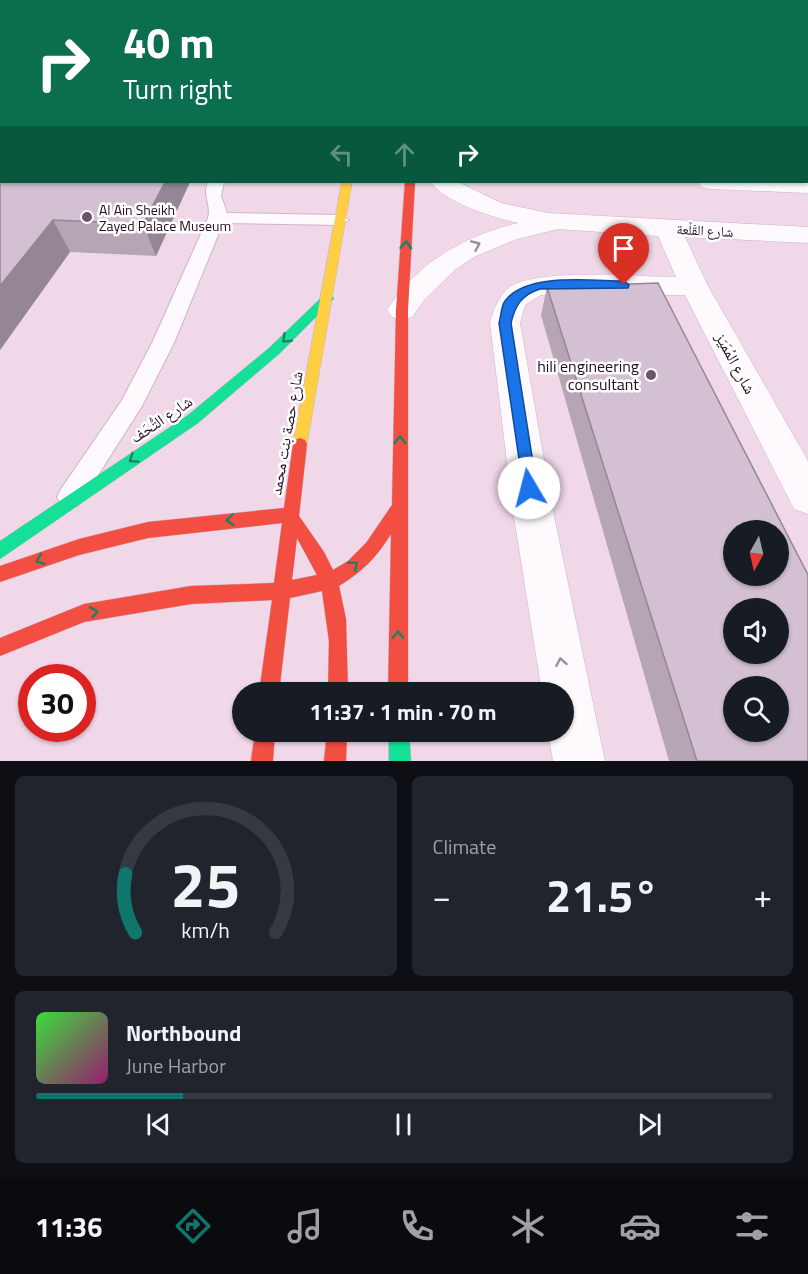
<!DOCTYPE html>
<meta charset="utf-8">
<style>
:root{--surface:#171b24;--page:#20242c;--text:#f1f3f6;--muted:#9ea1a6;--line:#363941;--accent:#0f766e}
body{margin:0;font-family:"Titillium Web","Noto Naskh Arabic",sans-serif;background:var(--page);color:var(--text);height:100vh;display:flex;flex-direction:column;font-size:22px;white-space:nowrap}
*{box-sizing:border-box;margin:0}
p{font-size:20px;color:var(--muted)}
.icon{flex:none;width:33px;height:33px;fill:none;stroke:currentColor;stroke-width:2;stroke-linecap:round;stroke-linejoin:round}
.map{position:relative;height:761px;overflow:hidden}
.details{display:flex;flex-direction:column;gap:15px;padding:15px;background:#0d0f14;flex:1}
.details>*{flex:none}
.top-card{position:absolute;left:0px;top:0px;width:808px;height:183px;box-shadow:0 2px 4px #0004;background:#0b6e4f;color:#fff;overflow:hidden}
.needle{width:39px;rotate:188deg}
.tools{position:absolute;left:723px;top:520px;display:grid;gap:12px}
.tools a{display:grid;place-items:center;width:66px;height:66px;border-radius:50%;background:var(--surface);box-shadow:0 2px 4px #0004;font-size:30px}
.speed{position:absolute;left:18px;top:664px;display:flex;gap:12px;font-size:30px;font-weight:700;text-align:center}
.speed>*{display:grid;place-content:center;width:78px;height:78px;border-radius:50%;background:var(--surface);box-shadow:0 2px 4px #0004;line-height:1}
.speed .limit{border:9px solid #d22;background:#fff;color:#111}
.pin{position:absolute;display:grid;place-items:center;width:51px;height:51px;color:#fff;margin:-62px -26px;border-radius:50% 50% 50% 0;rotate:-45deg;box-shadow:0 0 6px #0007}
.pin .icon{rotate:45deg}
.me{position:absolute;width:66px;margin:-33px;rotate:352deg;stroke-linejoin:round;filter:drop-shadow(0 0 4px #0008)}
.turn{display:flex;align-items:center;gap:21px;height:126px;padding:0 24px;font-size:27px}
.turn .icon{width:78px;height:78px;stroke-width:2.5}
.turn b{display:block;font-size:42px;line-height:51px}
.lanes{display:flex;align-items:center;height:57px;padding:0 24px;background:#0003;justify-content:center;gap:30px;direction:ltr}
.lanes .off{opacity:.35}
.big{font-size:45px;font-weight:700;line-height:1.1}
.details .card{flex:1;display:flex;flex-direction:column;justify-content:center;gap:9px;min-width:0;padding:0 21px;border-radius:9px;background:var(--page)}
.details .dial{align-items:center;gap:0}
.dial svg{height:156px;overflow:visible;fill:none;stroke:var(--line);stroke-width:7;stroke-linecap:round;text-anchor:middle}
.dial text{fill:var(--text);stroke:none}
.song{display:flex;align-items:center;gap:18px}
.cover{width:72px;height:72px;border-radius:9px;background:linear-gradient(135deg,hsl(120 70% 55%),hsl(320 70% 35%))}
.played{height:6px;border-radius:3px;background:linear-gradient(90deg,var(--accent) 20%,var(--line) 20%)}
.keys{display:flex;justify-content:space-around;direction:ltr}
.heat{display:flex;justify-content:space-between;align-items:center;font-size:33px;direction:ltr}
.details .tiles{flex:1;display:grid;gap:15px;grid-template-columns:1fr 1fr}
.card:last-child{grid-column:span 2}
.trip{position:absolute;left:232px;top:682px;width:342px;height:60px;border-radius:30px;background:var(--surface);box-shadow:0 2px 4px #0004;font-weight:700;line-height:60px;text-align:center}
.tab-bar{display:flex;height:96px;justify-content:space-around;align-items:center;background:#090b0e;color:var(--muted)}
.tab-bar .icon{width:42px;height:42px}
.tab-bar .selected{color:var(--accent)}
.tab-bar b{font-size:27px;color:var(--text)}
.map>svg:first-child{display:block}
</style>
<div class="map">
<svg width="808" height="761" viewBox="0 0 808 761">
<rect width="100%" height="100%" fill="#f0d8e9"/>
<g fill="none" stroke-linecap="round" stroke-linejoin="round">
<defs>
<g id="lane">
<path d="M 316,0 L 326,0 L 315,2 Z"/>
<path d="M 208,182 L 224,182 L 221,196 L 227,213 L 340,215 L 349,220 L 340,225 L 223,223 L 174,343 L 142,406 L 79,505 L 70,509 L 61,505 L 57,497 L 61,489 L 122,400 L 152,343 L 208,218 C 212,205 202,196 208,182 Z"/>
</g>
<g id="street">
<path d="M 808,179 L 808,193 L 710,189 L 702,187 L 698,182 L 807,182 Z"/>
<path d="M 431,182 L 458,182 L 501,203 L 548,213 L 808,227 L 808,243 L 685,237 L 708,286 L 808,461 L 808,514 L 794,509 L 685,295 L 541,295 L 525,305 L 520,323 L 553,511 L 605,761 L 553,761 L 548,732 L 564,732 L 564,693 L 542,693 L 513,511 L 490,323 C 493,310 499,296 510,287 C 539,268 638,277 676,277 L 658,236 L 558,229 L 514,240 L 474,257 L 456,269 L 425,299 L 412,317 L 402,320 L 392,317 L 387,310 C 417,262 465,236 518,223 C 493,217 447,204 431,182 Z"/>
</g>
<g id="fast">
<rect x="421" y="0" width="6" height="2"/>
<path d="M 328,294 L 334,298 L 332,301 L 279,354 L 198,423 L 0,559 L 0,541 L 188,415 L 269,348 L 324,295 Z"/>
<path d="M 389,732 L 409,732 L 411,761 L 389,761 Z"/>
</g>
<g id="slow">
<path d="M 379,0 L 385,0 L 378,2 Z"/>
<path d="M 485,0 L 496,0 L 481,2 Z"/>
<path d="M 522,0 L 600,0 L 598,2 Z"/>
<rect x="807" y="3" width="1" height="4"/>
<path d="M 342,182 L 352,182 L 307,444 L 305,448 L 300,450 L 295,448 L 293,444 Z"/>
</g>
<g id="jam">
<path d="M 605,0 L 667,2 L 607,2 Z"/>
<path d="M 405,182 L 415,182 L 408,310 L 408,693 L 388,693 L 391,534 C 376,558 363,571 339,586 L 346,619 L 348,693 L 328,693 L 329,641 L 322,591 L 290,598 L 279,693 L 259,693 L 272,600 L 191,604 L 84,622 L 0,656 L 0,638 L 84,604 L 191,586 L 274,583 L 282,523 L 148,538 L 79,555 L 0,582 L 0,566 L 79,539 L 148,522 L 284,508 L 293,444 L 295,440 L 300,438 L 305,440 L 307,444 L 299,516 L 324,552 L 333,570 L 348,561 L 366,543 L 392,505 L 396,310 ZM 297,538 L 317,575 L 292,580 Z"/>
<path d="M 255,732 L 275,732 L 273,761 L 251,761 Z"/>
<path d="M 327,732 L 347,732 L 346,761 L 324,761 Z"/>
</g>
</defs>
<use href="#lane" stroke="#cdb5c6" stroke-width="2"/>
<use href="#street" stroke="#cdb5c6" stroke-width="1"/>
<use href="#fast" stroke="#cdb5c6" stroke-width="1"/>
<use href="#slow" stroke="#cdb5c6" stroke-width="1"/>
<use href="#jam" stroke="#cdb5c6" stroke-width="1"/>
<use href="#lane" fill="#fdf9fc" fill-rule="evenodd"/>
<use href="#street" fill="#fdf9fc" fill-rule="evenodd"/>
<use href="#fast" fill="#16e098" fill-rule="evenodd"/>
<use href="#slow" fill="#ffcf43" fill-rule="evenodd"/>
<use href="#jam" fill="#f24e42" fill-rule="evenodd"/>
</g>
<g fill="#b6a5b5">
<path d="M 0,9 L 2,182 L 190,182 L 156,256 L 70,252 L 0,350 Z"/>
<rect x="807" y="15" width="1" height="141"/>
<path d="M 547,287 L 808,761 L 669,761 L 541,315 Z"/>
</g>
<g fill="#948694">
<path d="M 165,182 L 190,182 L 156,256 L 143,224 Z"/>
<path d="M 53,220 L 70,252 L 0,350 L 0,286 Z"/>
</g>
<g fill="#d4c0d3" stroke="#948694" stroke-width="1.5" fill-rule="evenodd">
<path d="M 0,9 L 2,9 L 2,182 L 165,182 L 143,224 L 53,220 L 0,286 Z"/>
<path d="M 807,15 L 808,15 L 808,116 L 807,115 Z"/>
<path d="M 658,283 L 808,575 L 808,761 L 697,761 L 547,287 ZM 734,531 L 778,531 L 778,576 L 734,576 ZM 734,609 L 778,609 L 778,654 L 734,654 ZM 734,687 L 778,687 L 778,732 L 734,732 Z"/>
</g>
<defs><path id="oneway-chevron" d="M-2-3.5L2.5 0L-2 3.5" fill="none" stroke-width="1.6" stroke-linecap="round" stroke-linejoin="round" transform="scale(1.5)"/></defs>
<g stroke="#1d8162">
<use href="#oneway-chevron" transform="translate(406 245) rotate(-87)"/>
<use href="#oneway-chevron" transform="translate(286 339) rotate(136)"/>
<use href="#oneway-chevron" transform="translate(400 440) rotate(-89)"/>
<use href="#oneway-chevron" transform="translate(133 459) rotate(146)"/>
<use href="#oneway-chevron" transform="translate(230 520) rotate(175)"/>
<use href="#oneway-chevron" transform="translate(40 560) rotate(160)"/>
<use href="#oneway-chevron" transform="translate(354 565) rotate(-38)"/>
<use href="#oneway-chevron" transform="translate(94 612) rotate(-10)"/>
<use href="#oneway-chevron" transform="translate(398 635) rotate(-90)"/>
</g>
<g stroke="#9c8e99">
<use href="#oneway-chevron" transform="translate(476 245) rotate(-24)"/>
<use href="#oneway-chevron" transform="translate(561 662) rotate(-100)"/>
</g>
<path fill="#1a73e8" stroke="#114b97" stroke-width="1.5" d="M 624,281 L 629,285 L 628,288 L 540,289 C 521,295 515,306 511,323 L 537,488 L 535,493 L 524,493 L 499,323 C 501,317 501,306 505,301 C 526,272 591,281 624,281 Z"/>
<g fill="#6c5366" stroke="#fff" stroke-width="2">
<circle cx="87" cy="217" r="6"/>
<circle cx="651" cy="375" r="6"/>
</g>
<g text-anchor="middle" dominant-baseline="central" stroke-width="5" stroke-linejoin="round" paint-order="stroke">
<g font-size="14" fill="#250c1f" stroke="#fff" text-anchor="start">
<text x="99" y="209">Al Ain Sheikh<tspan x="99" dy="16">Zayed Palace Museum</tspan></text>
</g>
<g font-size="14" fill="#250c1f" stroke="#fff">
<text transform="translate(705 230) rotate(3)">شارع القَلْعة</text>
</g>
<g font-size="16" fill="#250c1f" stroke="#fff">
<text transform="translate(736 363) rotate(62)">شارع المُمَيَز</text>
<text transform="translate(161 419) rotate(-34)">شارع التُّحَف</text>
<text transform="translate(286 433) rotate(-80)">شارع حصة بنت محمد</text>
</g>
<g font-size="16" fill="#250c1f" stroke="#fff" text-anchor="end">
<text x="639" y="366">hili engineering<tspan x="639" dy="18">consultant</tspan></text>
</g>
</g>
</svg>
<div class="tools">
<a><svg class="needle" viewBox="-14 -14 28 28"><path d="M0-13l5 13h-10z" fill="#e53935"/><path d="M0 13l5-13h-10z" fill="#9ea1a6"/></svg></a>
<a><svg class="icon" aria-label="sound" viewBox="0 0 24 24"><path d="M4 9h4l5-4v14l-5-4H4zM17 9q2 3 0 6"/></svg></a>
<a><svg class="icon" aria-label="search" viewBox="0 0 24 24"><circle cx="10" cy="10" r="6"/><path d="M15 15l6 6"/></svg></a>
</div>
<div class="speed"><div class="limit">30</div></div>
<div class="pin" style="left:624px;top:285px;background:#d93025"><svg class="icon" aria-label="arrive" viewBox="0 0 24 24"><path d="M6 21V4h12l-3 4 3 4H6"/></svg></div>
<svg class="me" style="left:529px;top:488px" viewBox="-20 -20 40 40"><circle r="19" fill="#fff"/><path d="M0-13L10 11 0 6-10 11z" fill="#1a73e8"/></svg>
<div class="trip">11:37 · 1 min · 70 m</div>
<div class="top-card">
<div class="turn"><svg class="icon" aria-label="right" viewBox="0 0 24 24"><path d="M7 20v-9h11M14 6l5 5-5 5"/></svg><div><b>40 m</b>Turn right</div></div>
<div class="lanes"><svg class="icon off" aria-label="left" viewBox="0 0 24 24"><path d="M17 20v-9H6M10 6l-5 5 5 5"/></svg><svg class="icon off" aria-label="ahead" viewBox="0 0 24 24"><path d="M12 20V5M6 11l6-6 6 6"/></svg><svg class="icon" aria-label="right" viewBox="0 0 24 24"><path d="M7 20v-9h11M14 6l5 5-5 5"/></svg></div>
</div>
</div>
<section class="details">
<div class="tiles">
<div class="card dial"><svg viewBox="0 0 100 80">
<path d="M14 69A42 42 0 1 1 86 69"/>
<path d="M14 69A42 42 0 0 1 9 39" stroke="#0f766e"/>
<text x="50" y="56" font-size="32" font-weight="700">25</text>
<text x="50" y="72" font-size="11">km/h</text>
</svg></div>
<div class="card"><p>Climate</p>
<div class="heat"><a>−</a><b class="big">21.5°</b><a>+</a></div>
</div>
<div class="card">
<div class="song"><i class="cover"></i><div><b>Northbound</b><p>June Harbor</p></div></div>
<div class="played"></div>
<div class="keys"><svg class="icon" aria-label="previous" viewBox="0 0 24 24"><path d="M18 5L8 12l10 7zM5 5v14"/></svg><svg class="icon" aria-label="pause" viewBox="0 0 24 24"><path d="M8 5v14M16 5v14"/></svg><svg class="icon" aria-label="next" viewBox="0 0 24 24"><path d="M6 5l10 7-10 7zM19 5v14"/></svg></div>
</div>
</div>
</section>
<nav class="tab-bar">
<b>11:36</b>
<svg class="icon selected" aria-label="directions" viewBox="0 0 24 24"><path d="M12 3l9 9-9 9-9-9zM9 14v-3h6M13 9l2 2-2 2"/></svg>
<svg class="icon" aria-label="music" viewBox="0 0 24 24"><path d="M9 18V5l10-2v13"/><circle cx="6" cy="18" r="3"/><circle cx="16" cy="16" r="3"/></svg>
<svg class="icon" aria-label="phone" viewBox="0 0 24 24"><path d="M5 4h4l2 5-3 2q2 4 5 5l2-3 5 2v4C11 20 4 13 5 4z"/></svg>
<svg class="icon" aria-label="climate" viewBox="0 0 24 24"><path d="M12 3v18M4 7l16 10M4 17L20 7"/></svg>
<svg class="icon" aria-label="car" viewBox="0 0 24 24"><path d="M5 17H2v-5l4-1 3-4h7l3 4 3 1v5h-3M9 17h6M6 11h13"/><circle cx="7" cy="17" r="2"/><circle cx="17" cy="17" r="2"/></svg>
<svg class="icon" aria-label="filters" viewBox="0 0 24 24"><path d="M4 7h16M4 17h16"/><circle cx="9" cy="7" r="2"/><circle cx="15" cy="17" r="2"/></svg>
</nav>
